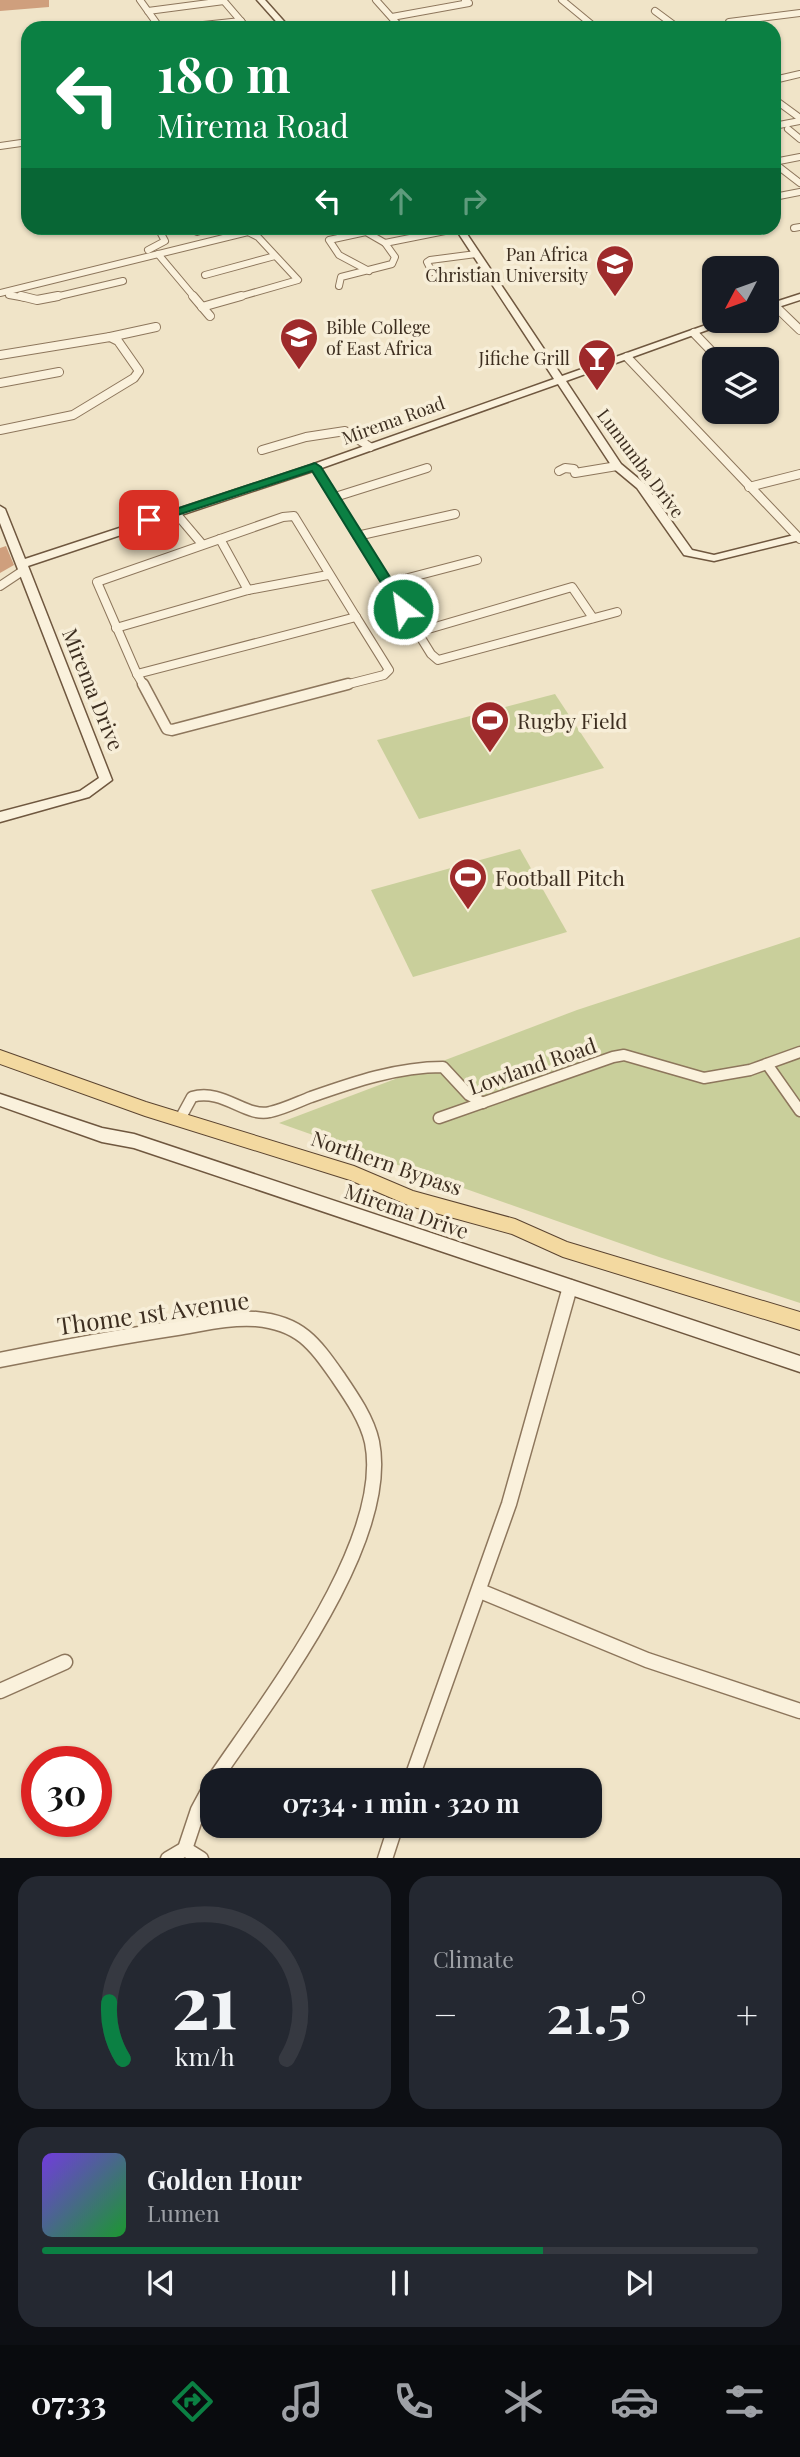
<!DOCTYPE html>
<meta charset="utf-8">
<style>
:root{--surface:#171b24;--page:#242831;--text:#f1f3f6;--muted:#9ea1a6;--line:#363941;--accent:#0b8043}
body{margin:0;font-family:"Playfair Display",serif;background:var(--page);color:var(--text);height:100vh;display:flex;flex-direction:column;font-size:26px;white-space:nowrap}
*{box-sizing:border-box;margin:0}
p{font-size:23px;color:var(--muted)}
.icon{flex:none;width:38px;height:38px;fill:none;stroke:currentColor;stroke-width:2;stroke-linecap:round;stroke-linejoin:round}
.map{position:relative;height:1858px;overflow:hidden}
.details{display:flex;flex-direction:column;gap:18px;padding:18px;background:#0d0f14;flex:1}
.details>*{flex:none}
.banner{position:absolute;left:21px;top:21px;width:760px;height:214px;border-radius:21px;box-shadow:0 2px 5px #0004;background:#0b8043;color:#fff;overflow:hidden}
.needle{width:46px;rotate:229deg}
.buttons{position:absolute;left:702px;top:256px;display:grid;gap:14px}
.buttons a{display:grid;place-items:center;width:77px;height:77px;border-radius:14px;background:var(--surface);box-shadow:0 2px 5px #0004;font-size:35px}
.speed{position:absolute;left:21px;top:1746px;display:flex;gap:14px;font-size:35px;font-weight:700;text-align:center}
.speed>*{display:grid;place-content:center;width:91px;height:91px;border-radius:50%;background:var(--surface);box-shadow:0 2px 5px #0004;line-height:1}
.speed .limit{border:10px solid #d22;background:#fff;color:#111}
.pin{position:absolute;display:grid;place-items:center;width:60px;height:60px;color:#fff;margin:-30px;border-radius:14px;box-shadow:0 4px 10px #0006}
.me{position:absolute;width:77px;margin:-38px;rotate:330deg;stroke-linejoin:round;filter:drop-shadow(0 0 5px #0008)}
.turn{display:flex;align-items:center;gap:24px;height:147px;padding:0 21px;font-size:32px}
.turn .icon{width:91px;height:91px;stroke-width:2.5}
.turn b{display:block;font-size:49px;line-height:60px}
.lanes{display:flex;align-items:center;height:66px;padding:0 21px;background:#0003;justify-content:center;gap:35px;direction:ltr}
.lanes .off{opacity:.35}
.big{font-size:52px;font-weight:700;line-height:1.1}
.details .card{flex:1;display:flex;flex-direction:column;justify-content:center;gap:10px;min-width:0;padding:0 24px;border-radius:21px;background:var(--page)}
.details .dial{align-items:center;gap:0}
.dial svg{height:182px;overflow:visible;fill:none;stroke:var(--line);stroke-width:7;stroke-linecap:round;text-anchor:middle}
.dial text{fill:var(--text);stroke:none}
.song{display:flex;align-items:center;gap:21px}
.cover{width:84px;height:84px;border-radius:10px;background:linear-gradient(135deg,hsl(260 70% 55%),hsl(130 70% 35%))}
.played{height:7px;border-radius:4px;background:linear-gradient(90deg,var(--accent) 70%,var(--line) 70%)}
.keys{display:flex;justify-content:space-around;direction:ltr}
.heat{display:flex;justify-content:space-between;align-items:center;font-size:38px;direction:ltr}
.details .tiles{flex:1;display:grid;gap:18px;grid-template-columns:1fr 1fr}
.card:last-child{grid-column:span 2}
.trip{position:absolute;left:200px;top:1768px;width:402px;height:70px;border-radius:21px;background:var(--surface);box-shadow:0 2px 5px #0004;font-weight:700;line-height:70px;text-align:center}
.tabs{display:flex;height:112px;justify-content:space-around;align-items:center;background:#090b0e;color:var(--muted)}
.tabs .icon{width:49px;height:49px}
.tabs .selected{color:var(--accent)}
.tabs b{font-size:32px;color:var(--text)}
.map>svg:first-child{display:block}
</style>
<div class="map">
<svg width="800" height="1859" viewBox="0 0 800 1859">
<rect width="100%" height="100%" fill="#f0e4c8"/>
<g fill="#c9cf9b">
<path d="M 555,694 L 604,768 L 419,819 L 377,740 Z"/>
<path d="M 520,849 L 567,932 L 413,977 L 371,890 Z"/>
<path d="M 800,937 L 800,1303 L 659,1257 L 279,1123 L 577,1010 Z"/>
</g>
<g fill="#cf9f7d">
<path d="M 0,0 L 49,0 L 49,7 L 0,11 Z"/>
<path d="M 6,546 L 14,565 L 0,573 L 0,548 Z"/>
</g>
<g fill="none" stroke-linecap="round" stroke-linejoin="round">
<defs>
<g id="street-far3">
<path d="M 140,0 L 160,28"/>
<path d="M 223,0 L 247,28"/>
<path d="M 376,0 L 401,28"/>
<path d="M 562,0 L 596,28"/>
<path d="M 148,11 L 224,1"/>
<path d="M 655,11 L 678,28"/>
<path d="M 392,17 L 469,3 L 465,0"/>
<path d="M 729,22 L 800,13"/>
<path d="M 175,28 L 241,21"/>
<path d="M 774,80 L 800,74"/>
<path d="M 774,99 L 800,118"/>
<path d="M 26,109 L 28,112"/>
<path d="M 774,126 L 800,121"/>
<path d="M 788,129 L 800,139"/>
<path d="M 0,146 L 28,142"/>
<path d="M 774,162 L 800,157"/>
<path d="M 774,163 L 800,183"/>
<path d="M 774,197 L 800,192"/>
<path d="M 189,228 L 197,232 L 210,228"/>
<path d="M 794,228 L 800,227"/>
<path d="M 148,250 L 165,241 L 158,228"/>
<path d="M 158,254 L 195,298"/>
<path d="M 369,271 L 339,255 L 329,240 L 366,232 L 385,243"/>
<path d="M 432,272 L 427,262 L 430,260 L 476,254"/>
<path d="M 205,275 L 275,256"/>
<path d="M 339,286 L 341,277 L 392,264 L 395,257 L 385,243 L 460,228"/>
<path d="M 0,293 L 248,232 L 258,237 L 298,280 L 235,298"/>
<path d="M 9,295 L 26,298"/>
<path d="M 51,298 L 123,281"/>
</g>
<g id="street-far2">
<path d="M 21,296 L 37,300 L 58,296"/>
<path d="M 193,296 L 210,316"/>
<path d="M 774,305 L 800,330"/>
<path d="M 202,307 L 241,296"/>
<path d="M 694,333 L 719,359"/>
<path d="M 110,337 L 156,327"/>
<path d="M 0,355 L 110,337 L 118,341 L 139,371 L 134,378 L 73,415 L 0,430"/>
<path d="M 627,357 L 800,539"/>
<path d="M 0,383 L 59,372"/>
<path d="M 262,450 L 306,437 L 345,431 L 370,447"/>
<path d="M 315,467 L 431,654 L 438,660 L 617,612"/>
<path d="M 559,471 L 565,468 L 574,469 L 575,473 L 617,466"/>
<path d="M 749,487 L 800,474"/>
<path d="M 335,497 L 427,468"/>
<path d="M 174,511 L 202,544"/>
<path d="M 357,536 L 455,514"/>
<path d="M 220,539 L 248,590"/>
<path d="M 389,583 L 477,560"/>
<path d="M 0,586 L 24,570"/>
<path d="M 116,628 L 248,590 L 328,575"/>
<path d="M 418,632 L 572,587 L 593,618"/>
<path d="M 137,674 L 144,686"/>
<path d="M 137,674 L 97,582 L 283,517 L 294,516 L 356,617"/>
<path d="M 137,674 L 356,617"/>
<path d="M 341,686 L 384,675 L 389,670 L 356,617"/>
</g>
<g id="street-far1">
<path d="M 143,684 L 167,729 L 172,730 L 348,684"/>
<path d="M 767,1064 L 800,1111"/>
<path d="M 439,1118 L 613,1057 L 624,1055 L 704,1078 L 750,1070 L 800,1052"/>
<path d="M 180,1119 L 192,1097 C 223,1088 246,1118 270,1112 C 284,1109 298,1102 311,1097 C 354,1082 397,1067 443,1067 L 469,1095 L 483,1103"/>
</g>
<g id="street">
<path d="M 0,1360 C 59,1348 118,1337 177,1328 C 202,1324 230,1317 256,1319 C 300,1323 314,1343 338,1377 C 351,1396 367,1419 372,1442 C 392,1542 268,1700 214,1780"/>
<path d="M 480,1591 L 647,1660 L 800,1711"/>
<path d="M 0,1691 L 65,1662"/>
<path d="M 411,1780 L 509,1504 L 570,1287"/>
<path d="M 168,1859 L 185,1849"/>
<path d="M 201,1859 L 185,1849 L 198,1810 L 212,1784"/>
<path d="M 385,1859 L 396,1825"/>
</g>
<g id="secondary">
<path d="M 257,0 L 265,0 L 290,28 L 282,28 Z"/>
<path d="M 455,228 L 463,228 L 562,376 L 720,320 L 735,320 L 566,381 L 621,464 L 645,484 L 692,550 L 714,555 L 798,534 L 800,534 L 800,540 L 714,561 L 684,555 L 637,488 L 613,468 L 558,384 L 319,469 L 28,566 L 112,780 L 89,797 L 0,822 L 0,812 L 80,791 L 99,778 L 0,523 L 0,506 L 5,509 L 25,559 L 311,465 L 554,379 Z"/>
<path d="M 800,294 L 800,300 L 766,311 L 766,305 Z"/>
<path d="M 0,1094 L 102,1128 L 134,1134 L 800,1356 L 800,1372 L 134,1148 L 102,1142 L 0,1106 Z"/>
</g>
<path id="primary" d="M 0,1050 L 146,1102 L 354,1166 L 413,1191 L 515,1219 L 567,1242 L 800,1312 L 800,1330 L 563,1257 L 512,1234 L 410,1206 L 350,1180 L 145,1116 L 0,1064 Z"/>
</defs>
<use href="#street-far3" stroke="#8d765c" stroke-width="8"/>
<use href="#street-far2" stroke="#8d765c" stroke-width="10"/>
<use href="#street-far1" stroke="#8d765c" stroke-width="13"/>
<use href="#street" stroke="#8d765c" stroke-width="17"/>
<use href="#secondary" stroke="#6f573f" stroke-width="3"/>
<use href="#primary" stroke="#5b4430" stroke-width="2"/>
<use href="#street-far3" stroke="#faf1dc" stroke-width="6"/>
<use href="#street-far2" stroke="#faf1dc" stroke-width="8"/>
<use href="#street-far1" stroke="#faf1dc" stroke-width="10"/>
<use href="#street" stroke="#faf1dc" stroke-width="14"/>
<use href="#secondary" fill="#faf1dc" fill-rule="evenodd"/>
<use href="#primary" fill="#f3d9a0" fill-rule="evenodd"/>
</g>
<path fill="#0b8043" stroke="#07532c" stroke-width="2" d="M 315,463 L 321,467 L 410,609 L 408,612 L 399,612 L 312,471 L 153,523 L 145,523 L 143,520 Z"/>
<defs>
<symbol id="university-pin" viewBox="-11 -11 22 30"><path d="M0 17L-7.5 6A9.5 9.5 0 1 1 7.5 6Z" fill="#9e2a2b" stroke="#f7eed8"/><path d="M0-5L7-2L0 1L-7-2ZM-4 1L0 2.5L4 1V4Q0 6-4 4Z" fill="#fff"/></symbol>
<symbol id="bar-pin" viewBox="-11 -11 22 30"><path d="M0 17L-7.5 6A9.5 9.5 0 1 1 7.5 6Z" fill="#9e2a2b" stroke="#f7eed8"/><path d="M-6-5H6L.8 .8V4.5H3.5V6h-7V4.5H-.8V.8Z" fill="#fff"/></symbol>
<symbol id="stadium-pin" viewBox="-11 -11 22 30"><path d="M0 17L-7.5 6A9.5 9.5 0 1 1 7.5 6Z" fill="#9e2a2b" stroke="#f7eed8"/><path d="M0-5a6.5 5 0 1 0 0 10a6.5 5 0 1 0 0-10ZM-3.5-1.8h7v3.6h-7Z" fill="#fff"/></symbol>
</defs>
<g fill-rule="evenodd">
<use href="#university-pin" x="593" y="242" width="44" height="60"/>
<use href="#university-pin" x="277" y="315" width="44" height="60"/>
<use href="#bar-pin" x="575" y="336" width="44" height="60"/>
<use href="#stadium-pin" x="468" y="698" width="44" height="60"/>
<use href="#stadium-pin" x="446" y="855" width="44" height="60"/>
</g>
<g text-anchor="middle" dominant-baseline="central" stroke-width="7" stroke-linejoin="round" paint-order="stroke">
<g font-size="18" fill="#3d2e20" stroke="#f7eed8" text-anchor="end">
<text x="588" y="254">Pan Africa<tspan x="588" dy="21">Christian University</tspan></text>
<text x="326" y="327" text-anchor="start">Bible College<tspan x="326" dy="21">of East Africa</tspan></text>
<text x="570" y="358">Jifiche Grill</text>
</g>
<g font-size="18" fill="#3d2e20" stroke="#f7eed8">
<text transform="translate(393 420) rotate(-20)">Mirema Road</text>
<text transform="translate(641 463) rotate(53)">Lumumba Drive</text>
</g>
<g font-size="21" fill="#3d2e20" stroke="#f7eed8">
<text transform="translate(94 689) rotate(68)">Mirema Drive</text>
<text transform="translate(532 1065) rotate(-19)">Lowland Road</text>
<text transform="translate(387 1162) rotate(19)">Northern Bypass</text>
<text transform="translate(407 1210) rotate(19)">Mirema Drive</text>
</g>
<g font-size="21" fill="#3d2e20" stroke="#f7eed8" text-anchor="start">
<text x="517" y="720">Rugby Field</text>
<text x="495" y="877">Football Pitch</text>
</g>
<g font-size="24" fill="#3d2e20" stroke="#f7eed8">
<text transform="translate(153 1312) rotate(-8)">Thome 1st Avenue</text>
</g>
</g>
</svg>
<div class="buttons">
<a><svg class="needle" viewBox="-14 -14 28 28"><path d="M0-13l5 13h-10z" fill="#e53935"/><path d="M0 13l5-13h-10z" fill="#9ea1a6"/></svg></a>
<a><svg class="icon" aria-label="layers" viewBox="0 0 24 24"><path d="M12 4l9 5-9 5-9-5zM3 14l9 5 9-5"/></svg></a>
</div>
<div class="speed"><div class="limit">30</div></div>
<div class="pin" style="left:149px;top:520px;background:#d93025"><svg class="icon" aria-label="arrive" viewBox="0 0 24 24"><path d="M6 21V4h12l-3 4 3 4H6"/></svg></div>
<svg class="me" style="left:403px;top:609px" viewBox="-20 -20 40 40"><circle r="17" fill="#0b8043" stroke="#fff" stroke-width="3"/><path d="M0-11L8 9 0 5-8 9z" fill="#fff"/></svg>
<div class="trip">07:34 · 1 min · 320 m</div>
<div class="banner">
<div class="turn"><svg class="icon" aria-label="left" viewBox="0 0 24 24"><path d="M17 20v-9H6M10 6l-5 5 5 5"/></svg><div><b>180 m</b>Mirema Road</div></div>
<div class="lanes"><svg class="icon" aria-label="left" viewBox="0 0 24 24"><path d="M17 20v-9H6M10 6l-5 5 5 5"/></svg><svg class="icon off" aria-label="ahead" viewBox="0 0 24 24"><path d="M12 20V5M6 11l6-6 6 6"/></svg><svg class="icon off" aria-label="right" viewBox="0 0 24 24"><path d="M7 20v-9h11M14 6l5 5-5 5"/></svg></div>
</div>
</div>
<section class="details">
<div class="tiles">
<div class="card dial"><svg viewBox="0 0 100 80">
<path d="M14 69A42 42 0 1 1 86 69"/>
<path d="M14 69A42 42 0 0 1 8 44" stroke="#0b8043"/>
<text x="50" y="56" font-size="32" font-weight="700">21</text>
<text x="50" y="72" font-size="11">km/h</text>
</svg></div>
<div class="card"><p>Climate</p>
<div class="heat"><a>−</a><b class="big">21.5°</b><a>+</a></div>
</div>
<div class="card">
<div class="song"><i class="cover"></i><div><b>Golden Hour</b><p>Lumen</p></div></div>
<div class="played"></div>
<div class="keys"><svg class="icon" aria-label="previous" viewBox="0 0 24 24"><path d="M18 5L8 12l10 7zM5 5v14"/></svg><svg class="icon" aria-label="pause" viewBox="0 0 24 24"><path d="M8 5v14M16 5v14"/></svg><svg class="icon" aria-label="next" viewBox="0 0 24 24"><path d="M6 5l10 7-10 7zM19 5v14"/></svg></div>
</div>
</div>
</section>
<nav class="tabs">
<b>07:33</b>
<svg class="icon selected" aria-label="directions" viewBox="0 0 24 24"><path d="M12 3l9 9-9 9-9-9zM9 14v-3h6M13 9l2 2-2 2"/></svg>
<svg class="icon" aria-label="music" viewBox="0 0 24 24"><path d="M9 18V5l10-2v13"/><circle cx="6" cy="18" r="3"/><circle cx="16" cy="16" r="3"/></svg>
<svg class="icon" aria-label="phone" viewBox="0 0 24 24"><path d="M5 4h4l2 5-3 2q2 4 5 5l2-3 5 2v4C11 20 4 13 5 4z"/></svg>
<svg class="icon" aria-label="climate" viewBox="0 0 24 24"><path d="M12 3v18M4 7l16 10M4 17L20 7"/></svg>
<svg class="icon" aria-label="car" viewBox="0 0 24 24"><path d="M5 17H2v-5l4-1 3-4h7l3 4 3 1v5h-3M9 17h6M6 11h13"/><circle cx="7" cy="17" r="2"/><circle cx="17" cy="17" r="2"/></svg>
<svg class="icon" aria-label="filters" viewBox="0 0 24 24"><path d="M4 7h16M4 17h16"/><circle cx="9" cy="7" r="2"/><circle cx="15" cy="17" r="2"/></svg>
</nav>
